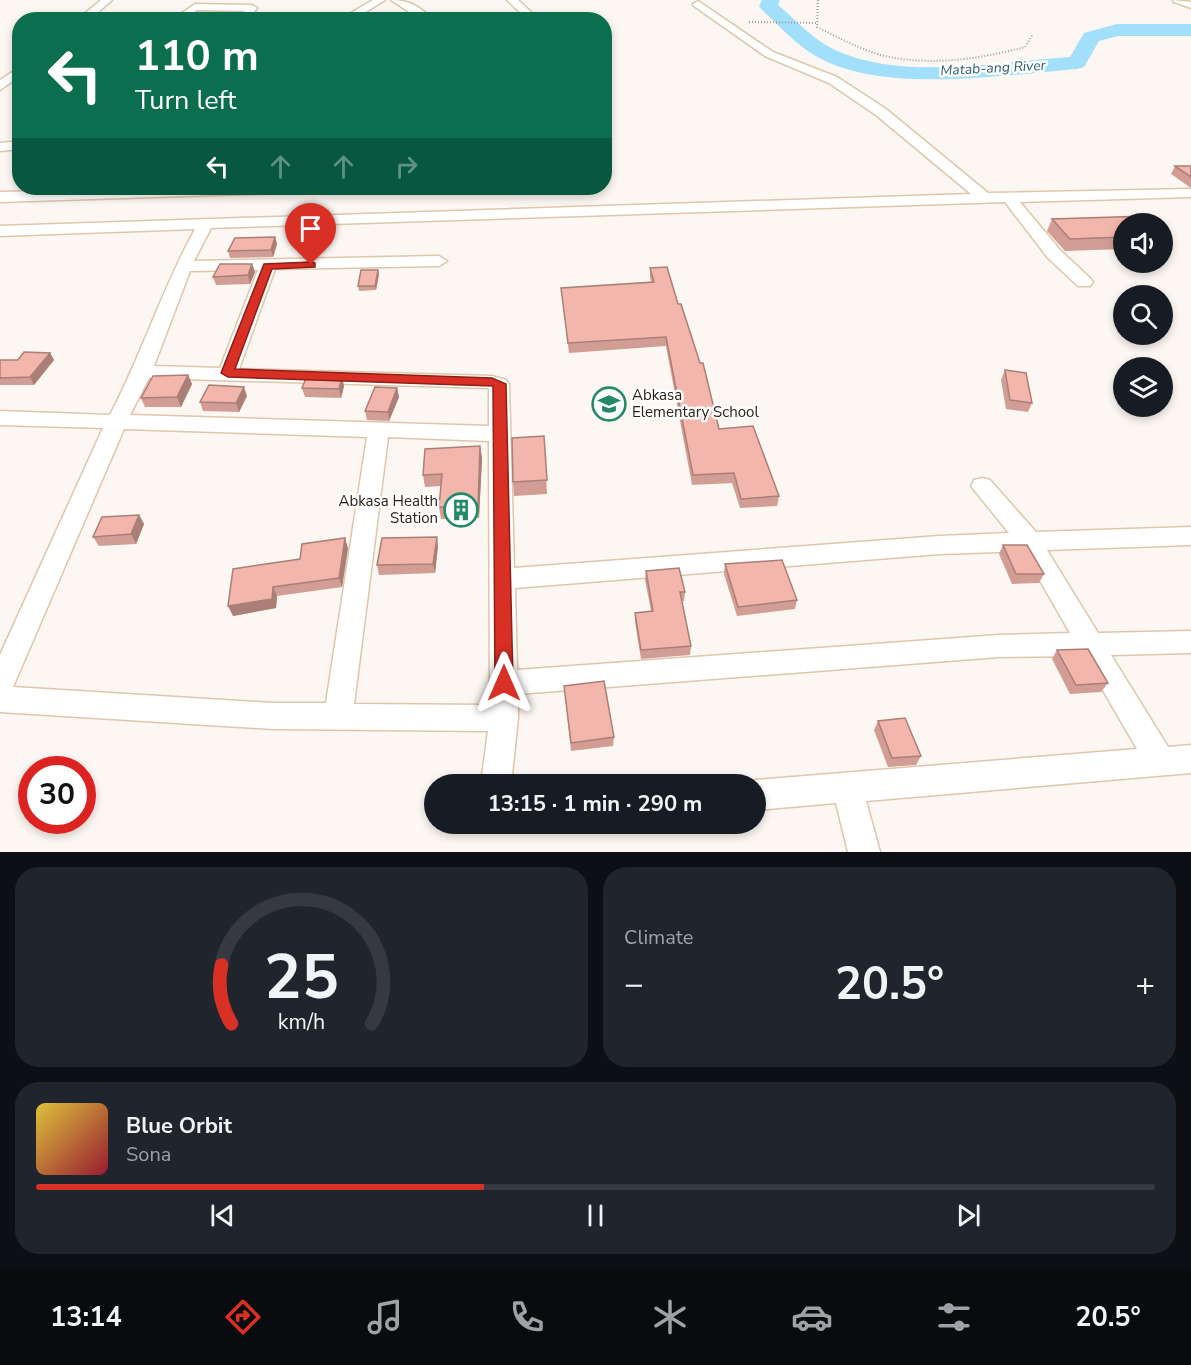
<!DOCTYPE html>
<meta charset="utf-8">
<style>
:root{--surface:#171b24;--page:#20242c;--text:#f1f3f6;--muted:#9ea1a6;--line:#363941;--accent:#d93025}
body{margin:0;font-family:"Nunito Sans",sans-serif;background:var(--page);color:var(--text);height:100vh;display:flex;flex-direction:column;font-size:22px;white-space:nowrap}
*{box-sizing:border-box;margin:0}
p{font-size:20px;color:var(--muted)}
.icon{flex:none;width:33px;height:33px;fill:none;stroke:currentColor;stroke-width:2;stroke-linecap:round;stroke-linejoin:round}
.map{position:relative;height:852px;overflow:hidden}
.panel{display:flex;flex-direction:column;gap:15px;padding:15px;background:#0d0f14;flex:1}
.panel>*{flex:none}
.hud{position:absolute;left:12px;top:12px;width:600px;height:183px;border-radius:24px;box-shadow:0 3px 9px #0003;background:#0b6e4f;color:#fff;overflow:hidden}
.tools{position:absolute;left:1113px;top:213px;display:grid;gap:12px}
.tools a{display:grid;place-items:center;width:60px;height:60px;border-radius:50%;background:var(--surface);box-shadow:0 3px 9px #0003;font-size:30px}
.speed{position:absolute;left:18px;top:756px;display:flex;gap:12px;font-size:30px;font-weight:700;text-align:center}
.speed>*{display:grid;place-content:center;width:78px;height:78px;border-radius:50%;background:var(--surface);box-shadow:0 3px 9px #0003;line-height:1}
.speed .limit{border:9px solid #d22;background:#fff;color:#111}
.pin{position:absolute;display:grid;place-items:center;width:51px;height:51px;color:#fff;margin:-62px -26px;border-radius:50% 50% 50% 0;rotate:-45deg;box-shadow:0 0 6px #0007}
.pin .icon{rotate:45deg}
.me{position:absolute;width:66px;margin:-33px;rotate:0deg;stroke-linejoin:round;filter:drop-shadow(0 0 4px #0008)}
.turn{display:flex;align-items:center;gap:21px;height:126px;padding:0 24px;font-size:27px}
.turn .icon{width:78px;height:78px;stroke-width:2.5}
.turn b{display:block;font-size:42px;line-height:51px}
.lanes{display:flex;align-items:center;height:57px;padding:0 24px;background:#0003;justify-content:center;gap:30px;direction:ltr}
.lanes .off{opacity:.35}
.big{font-size:45px;font-weight:700;line-height:1.1}
.panel .widget{flex:1;display:flex;flex-direction:column;justify-content:center;gap:9px;min-width:0;padding:0 21px;border-radius:24px;background:var(--page)}
.panel .dial{align-items:center;gap:0}
.dial svg{height:156px;overflow:visible;fill:none;stroke:var(--line);stroke-width:7;stroke-linecap:round;text-anchor:middle}
.dial text{fill:var(--text);stroke:none}
.song{display:flex;align-items:center;gap:18px}
.cover{width:72px;height:72px;border-radius:9px;background:linear-gradient(135deg,hsl(50 70% 55%),hsl(350 70% 35%))}
.played{height:6px;border-radius:3px;background:linear-gradient(90deg,var(--accent) 40%,var(--line) 40%)}
.keys{display:flex;justify-content:space-around;direction:ltr}
.heat{display:flex;justify-content:space-between;align-items:center;font-size:33px;direction:ltr}
.panel .tiles{flex:1;display:grid;gap:15px;grid-template-columns:1fr 1fr}
.widget:last-child{grid-column:span 2}
.trip{position:absolute;left:424px;top:774px;width:342px;height:60px;border-radius:30px;background:var(--surface);box-shadow:0 3px 9px #0003;font-weight:700;line-height:60px;text-align:center}
.dock{display:flex;height:96px;justify-content:space-around;align-items:center;background:#090b0e;color:var(--muted)}
.dock .icon{width:42px;height:42px}
.dock .on{color:var(--accent)}
.dock b{font-size:27px;color:var(--text)}
.map>svg:first-child{display:block}
</style>
<div class="map">
<svg width="1191" height="852" viewBox="0 0 1191 852">
<rect width="100%" height="100%" fill="#fcf7f2"/>
<g fill="none" stroke-linecap="round" stroke-linejoin="round">
<path fill="#a2dffb" fill-rule="evenodd" d="M 762,0 L 780,0 L 778,5 C 796,20 813,40 835,50 C 902,81 998,62 1070,57 L 1084,33 L 1117,24 L 1191,24 L 1191,36 L 1118,36 L 1099,41 L 1084,67 L 1077,69 C 1002,75 880,95 814,55 C 794,43 779,25 762,10 L 759,6 Z"/>
<defs>
<g id="minor">
<path d="M 101,0 L 112,0 L 89,20 L 77,20 Z"/>
<path d="M 373,0 L 385,0 L 353,20 L 339,20 Z"/>
<path d="M 391,0 C 409,0 421,7 433,20 L 421,20 Z"/>
<path d="M 507,0 L 518,0 L 540,20 L 528,20 Z"/>
<path d="M 1173,0 L 1191,2 L 1191,8 L 1174,2 Z"/>
<path d="M 698,1 L 773,52 L 837,77 L 886,109 L 988,193 L 1191,189 L 1191,197 L 1020,202 L 1060,250 L 1090,278 L 1093,282 L 1090,286 L 1078,286 L 1048,258 L 1005,202 L 211,228 L 194,261 L 439,256 L 447,261 L 439,266 L 275,269 L 239,369 L 492,376 L 506,380 L 509,384 L 514,568 L 940,536 L 1009,533 L 971,486 L 974,480 L 982,478 L 990,480 L 1036,532 L 1191,527 L 1191,545 L 1047,550 L 1098,633 L 1191,631 L 1191,653 L 1111,655 L 1168,747 L 1191,745 L 1191,773 L 866,801 L 880,852 L 848,852 L 836,803 L 756,810 L 756,784 L 745,784 L 756,780 L 1137,749 L 1083,656 L 999,657 L 518,694 L 518,718 L 511,784 L 481,784 L 488,731 L 274,729 L 0,712 L 0,655 L 103,428 L 0,425 L 0,411 L 110,415 C 142,354 162,289 195,229 L 0,236 L 0,226 L 971,194 L 876,115 L 829,83 L 765,56 L 694,6 L 693,4 ZM 258,270 L 220,368 L 154,366 L 190,271 ZM 149,378 L 489,388 L 489,426 L 130,415 ZM 124,429 L 367,437 L 326,703 L 274,703 L 13,687 ZM 388,437 L 489,441 L 490,705 L 354,704 ZM 1023,551 L 1070,633 L 999,635 L 517,670 L 515,588 L 940,554 Z"/>
<path d="M 195,4 L 252,5 L 257,8 L 248,20 L 237,20 L 244,11 L 197,10 L 184,20 L 172,20 Z"/>
<path d="M 20,67 L 20,76 L 0,90 L 0,80 Z"/>
<path d="M 20,141 L 20,149 L 0,151 L 0,143 Z"/>
<path d="M 175,188 L 320,188 L 313,192 L 0,202 L 0,192 Z"/>
</g>
</defs>
<use href="#minor" stroke="#dec6aa" stroke-width="3"/>
<g stroke="#a39d96" stroke-width="2" stroke-dasharray="1 2" stroke-linecap="butt">
<path d="M 818,0 L 817,27 C 838,37 859,49 881,55 C 928,67 980,59 1025,47 L 1033,34"/>
<path d="M 749,22 L 817,23"/>
</g>
<use href="#minor" fill="#fff" fill-rule="evenodd"/>
</g>
<g fill="#d19d94">
<path d="M 1175,166 L 1191,166 L 1191,188 L 1171,174 Z"/>
<path d="M 1052,219 L 1124,224 L 1124,249 L 1065,251 L 1047,231 Z"/>
<path d="M 1162,230 L 1168,236 L 1162,247 Z"/>
<path d="M 275,237 L 277,244 L 273,257 L 230,258 L 228,251 Z"/>
<path d="M 252,264 L 255,272 L 250,284 L 216,285 L 213,277 Z"/>
<path d="M 650,268 L 678,304 L 719,429 L 779,496 L 777,506 L 740,508 L 732,483 L 692,485 L 666,346 L 569,353 L 562,297 L 561,288 L 651,282 L 650,277 Z"/>
<path d="M 379,274 L 376,290 L 359,291 L 358,286 Z"/>
<path d="M 50,353 L 54,360 L 34,385 L 0,385 L 0,360 L 18,360 Z"/>
<path d="M 1005,370 L 1032,403 L 1028,412 L 1006,409 L 1001,380 Z"/>
<path d="M 188,375 L 192,384 L 181,407 L 145,407 L 141,398 Z"/>
<path d="M 342,377 L 344,386 L 341,398 L 305,397 L 302,388 Z"/>
<path d="M 397,388 L 399,397 L 389,421 L 367,420 L 365,411 Z"/>
<path d="M 247,396 L 239,412 L 203,411 L 200,402 Z"/>
<path d="M 544,436 L 547,494 L 514,496 L 513,482 Z"/>
<path d="M 480,446 L 482,458 L 479,518 L 441,519 L 439,507 L 441,486 L 425,487 L 423,475 Z"/>
<path d="M 139,515 L 144,524 L 136,544 L 99,546 L 93,537 Z"/>
<path d="M 1003,545 L 1044,574 L 1039,583 L 1012,584 L 999,554 Z"/>
<path d="M 438,546 L 435,573 L 379,575 L 377,565 Z"/>
<path d="M 348,548 L 342,587 L 277,596 L 276,608 L 233,616 L 300,559 Z"/>
<path d="M 725,564 L 797,600 L 795,609 L 737,616 L 724,574 Z"/>
<path d="M 646,571 L 685,592 L 684,601 L 682,601 L 691,646 L 690,655 L 641,659 L 635,622 L 635,613 L 651,611 L 645,580 Z"/>
<path d="M 1057,650 L 1108,683 L 1101,692 L 1070,694 L 1052,659 Z"/>
<path d="M 564,686 L 614,737 L 613,746 L 571,751 Z"/>
<path d="M 878,721 L 921,756 L 916,765 L 888,767 L 874,730 Z"/>
</g>
<g fill="#aa7f78">
<path d="M 275,237 L 277,244 L 273,257 L 271,250 Z"/>
<path d="M 252,264 L 255,272 L 250,284 L 248,275 Z"/>
<path d="M 378,270 L 379,274 L 376,290 L 375,286 Z"/>
<path d="M 50,353 L 54,360 L 34,385 L 30,377 Z"/>
<path d="M 188,375 L 192,384 L 181,407 L 177,397 Z"/>
<path d="M 342,377 L 344,386 L 341,398 L 339,389 Z"/>
<path d="M 244,387 L 247,396 L 239,412 L 236,403 Z"/>
<path d="M 397,388 L 399,397 L 389,421 L 388,412 Z"/>
<path d="M 480,446 L 482,458 L 479,518 L 478,506 Z"/>
<path d="M 139,515 L 144,524 L 136,544 L 131,534 Z"/>
<path d="M 437,537 L 438,546 L 435,573 L 433,564 Z"/>
<path d="M 345,538 L 348,548 L 342,587 L 339,578 Z"/>
<path d="M 273,587 L 277,596 L 276,608 L 233,616 L 228,606 Z"/>
</g>
<g fill="#f3b6ac" stroke="#aa7f78" stroke-width="1.5">
<path d="M 1175,166 L 1191,166 L 1191,177 Z"/>
<path d="M 1147,216 L 1155,224 L 1124,224 L 1124,237 L 1070,239 L 1052,219 Z"/>
<path d="M 1162,230 L 1168,236 L 1162,236 Z"/>
<path d="M 275,237 L 271,250 L 228,251 L 235,238 Z"/>
<path d="M 220,264 L 252,264 L 248,275 L 213,277 Z"/>
<path d="M 667,267 L 678,304 L 681,304 L 700,363 L 703,363 L 719,429 L 753,426 L 779,496 L 741,499 L 734,473 L 693,475 L 666,337 L 568,343 L 561,288 L 654,282 L 650,268 Z"/>
<path d="M 361,270 L 378,270 L 375,286 L 358,286 Z"/>
<path d="M 24,352 L 50,353 L 30,377 L 0,378 L 0,360 L 18,360 Z"/>
<path d="M 1005,370 L 1026,373 L 1032,403 L 1010,400 Z"/>
<path d="M 188,375 L 177,397 L 141,398 L 153,376 Z"/>
<path d="M 307,376 L 342,377 L 339,389 L 302,388 Z"/>
<path d="M 209,385 L 244,387 L 236,403 L 200,402 Z"/>
<path d="M 375,387 L 397,388 L 388,412 L 365,411 Z"/>
<path d="M 544,436 L 547,480 L 513,482 L 512,438 Z"/>
<path d="M 480,446 L 478,506 L 439,507 L 442,474 L 423,475 L 425,449 Z"/>
<path d="M 139,515 L 131,534 L 93,537 L 102,517 Z"/>
<path d="M 437,537 L 433,564 L 377,565 L 382,538 Z"/>
<path d="M 345,538 L 339,578 L 273,587 L 272,599 L 228,606 L 233,569 L 300,559 L 302,544 Z"/>
<path d="M 1003,545 L 1027,545 L 1044,574 L 1016,574 Z"/>
<path d="M 782,560 L 797,600 L 738,607 L 725,564 Z"/>
<path d="M 679,568 L 685,592 L 680,592 L 691,646 L 641,650 L 635,613 L 653,611 L 646,571 Z"/>
<path d="M 1088,649 L 1108,683 L 1076,685 L 1057,650 Z"/>
<path d="M 604,681 L 614,737 L 571,743 L 564,686 Z"/>
<path d="M 905,718 L 921,756 L 892,758 L 878,721 Z"/>
</g>
<path fill="#d93025" stroke="#8d1f18" stroke-width="1.5" d="M 311,262 L 315,263 L 315,267 L 272,269 L 235,369 L 492,378 L 506,384 L 513,683 L 510,689 L 504,691 L 498,689 L 495,683 L 493,386 L 228,377 L 221,373 L 264,264 Z"/>
<defs>
<symbol id="school-ring" viewBox="-11 -11 22 22"><circle r="9.5" fill="#fff" stroke="#248a65" stroke-width="1.5"/><path d="M0-5L7-2L0 1L-7-2ZM-4 1L0 2.5L4 1V4Q0 6-4 4Z" fill="#248a65"/></symbol>
<symbol id="building-ring" viewBox="-11 -11 22 22"><circle r="9.5" fill="#fff" stroke="#248a65" stroke-width="1.5"/><path d="M-4-6H4V6H1V3H-1V6H-4ZM-2.5-4.3h1.7v1.8h-1.7ZM.8-4.3h1.7v1.8H.8ZM-2.5-1h1.7V.8h-1.7ZM.8-1h1.7V.8H.8Z" fill="#248a65"/></symbol>
</defs>
<g fill-rule="evenodd">
<use href="#school-ring" x="590" y="385" width="38" height="38"/>
<use href="#building-ring" x="442" y="491" width="38" height="38"/>
</g>
<g text-anchor="middle" dominant-baseline="central" stroke-width="5" stroke-linejoin="round" paint-order="stroke">
<g font-size="14" font-style="italic" fill="#2d5d70" stroke="#fff">
<text transform="translate(993 68) rotate(-3)">Matab-ang River</text>
</g>
<g font-size="15" fill="#2a2117" stroke="#fff" text-anchor="start">
<text x="632" y="395">Abkasa<tspan x="632" dy="17">Elementary School</tspan></text>
<text x="438" y="501" text-anchor="end">Abkasa Health<tspan x="438" dy="17">Station</tspan></text>
</g>
</g>
</svg>
<div class="tools">
<a><svg class="icon" aria-label="sound" viewBox="0 0 24 24"><path d="M4 9h4l5-4v14l-5-4H4zM17 9q2 3 0 6"/></svg></a>
<a><svg class="icon" aria-label="search" viewBox="0 0 24 24"><circle cx="10" cy="10" r="6"/><path d="M15 15l6 6"/></svg></a>
<a><svg class="icon" aria-label="layers" viewBox="0 0 24 24"><path d="M12 4l9 5-9 5-9-5zM3 14l9 5 9-5"/></svg></a>
</div>
<div class="speed"><div class="limit">30</div></div>
<div class="pin" style="left:311px;top:265px;background:#d93025"><svg class="icon" aria-label="arrive" viewBox="0 0 24 24"><path d="M6 21V4h12l-3 4 3 4H6"/></svg></div>
<svg class="me" style="left:504px;top:683px" viewBox="-20 -20 40 40"><path d="M0-17L14 15 0 8-14 15z" fill="#d93025" stroke="#fff" stroke-width="4"/></svg>
<div class="trip">13:15 · 1 min · 290 m</div>
<div class="hud">
<div class="turn"><svg class="icon" aria-label="left" viewBox="0 0 24 24"><path d="M17 20v-9H6M10 6l-5 5 5 5"/></svg><div><b>110 m</b>Turn left</div></div>
<div class="lanes"><svg class="icon" aria-label="left" viewBox="0 0 24 24"><path d="M17 20v-9H6M10 6l-5 5 5 5"/></svg><svg class="icon off" aria-label="ahead" viewBox="0 0 24 24"><path d="M12 20V5M6 11l6-6 6 6"/></svg><svg class="icon off" aria-label="ahead" viewBox="0 0 24 24"><path d="M12 20V5M6 11l6-6 6 6"/></svg><svg class="icon off" aria-label="right" viewBox="0 0 24 24"><path d="M7 20v-9h11M14 6l5 5-5 5"/></svg></div>
</div>
</div>
<section class="panel">
<div class="tiles">
<div class="widget dial"><svg viewBox="0 0 100 80">
<path d="M14 69A42 42 0 1 1 86 69"/>
<path d="M14 69A42 42 0 0 1 9 39" stroke="#d93025"/>
<text x="50" y="56" font-size="32" font-weight="700">25</text>
<text x="50" y="72" font-size="11">km/h</text>
</svg></div>
<div class="widget"><p>Climate</p>
<div class="heat"><a>−</a><b class="big">20.5°</b><a>+</a></div>
</div>
<div class="widget">
<div class="song"><i class="cover"></i><div><b>Blue Orbit</b><p>Sona</p></div></div>
<div class="played"></div>
<div class="keys"><svg class="icon" aria-label="previous" viewBox="0 0 24 24"><path d="M18 5L8 12l10 7zM5 5v14"/></svg><svg class="icon" aria-label="pause" viewBox="0 0 24 24"><path d="M8 5v14M16 5v14"/></svg><svg class="icon" aria-label="next" viewBox="0 0 24 24"><path d="M6 5l10 7-10 7zM19 5v14"/></svg></div>
</div>
</div>
</section>
<nav class="dock">
<b>13:14</b>
<svg class="icon on" aria-label="directions" viewBox="0 0 24 24"><path d="M12 3l9 9-9 9-9-9zM9 14v-3h6M13 9l2 2-2 2"/></svg>
<svg class="icon" aria-label="music" viewBox="0 0 24 24"><path d="M9 18V5l10-2v13"/><circle cx="6" cy="18" r="3"/><circle cx="16" cy="16" r="3"/></svg>
<svg class="icon" aria-label="phone" viewBox="0 0 24 24"><path d="M5 4h4l2 5-3 2q2 4 5 5l2-3 5 2v4C11 20 4 13 5 4z"/></svg>
<svg class="icon" aria-label="climate" viewBox="0 0 24 24"><path d="M12 3v18M4 7l16 10M4 17L20 7"/></svg>
<svg class="icon" aria-label="car" viewBox="0 0 24 24"><path d="M5 17H2v-5l4-1 3-4h7l3 4 3 1v5h-3M9 17h6M6 11h13"/><circle cx="7" cy="17" r="2"/><circle cx="17" cy="17" r="2"/></svg>
<svg class="icon" aria-label="filters" viewBox="0 0 24 24"><path d="M4 7h16M4 17h16"/><circle cx="9" cy="7" r="2"/><circle cx="15" cy="17" r="2"/></svg>
<b>20.5°</b>
</nav>
